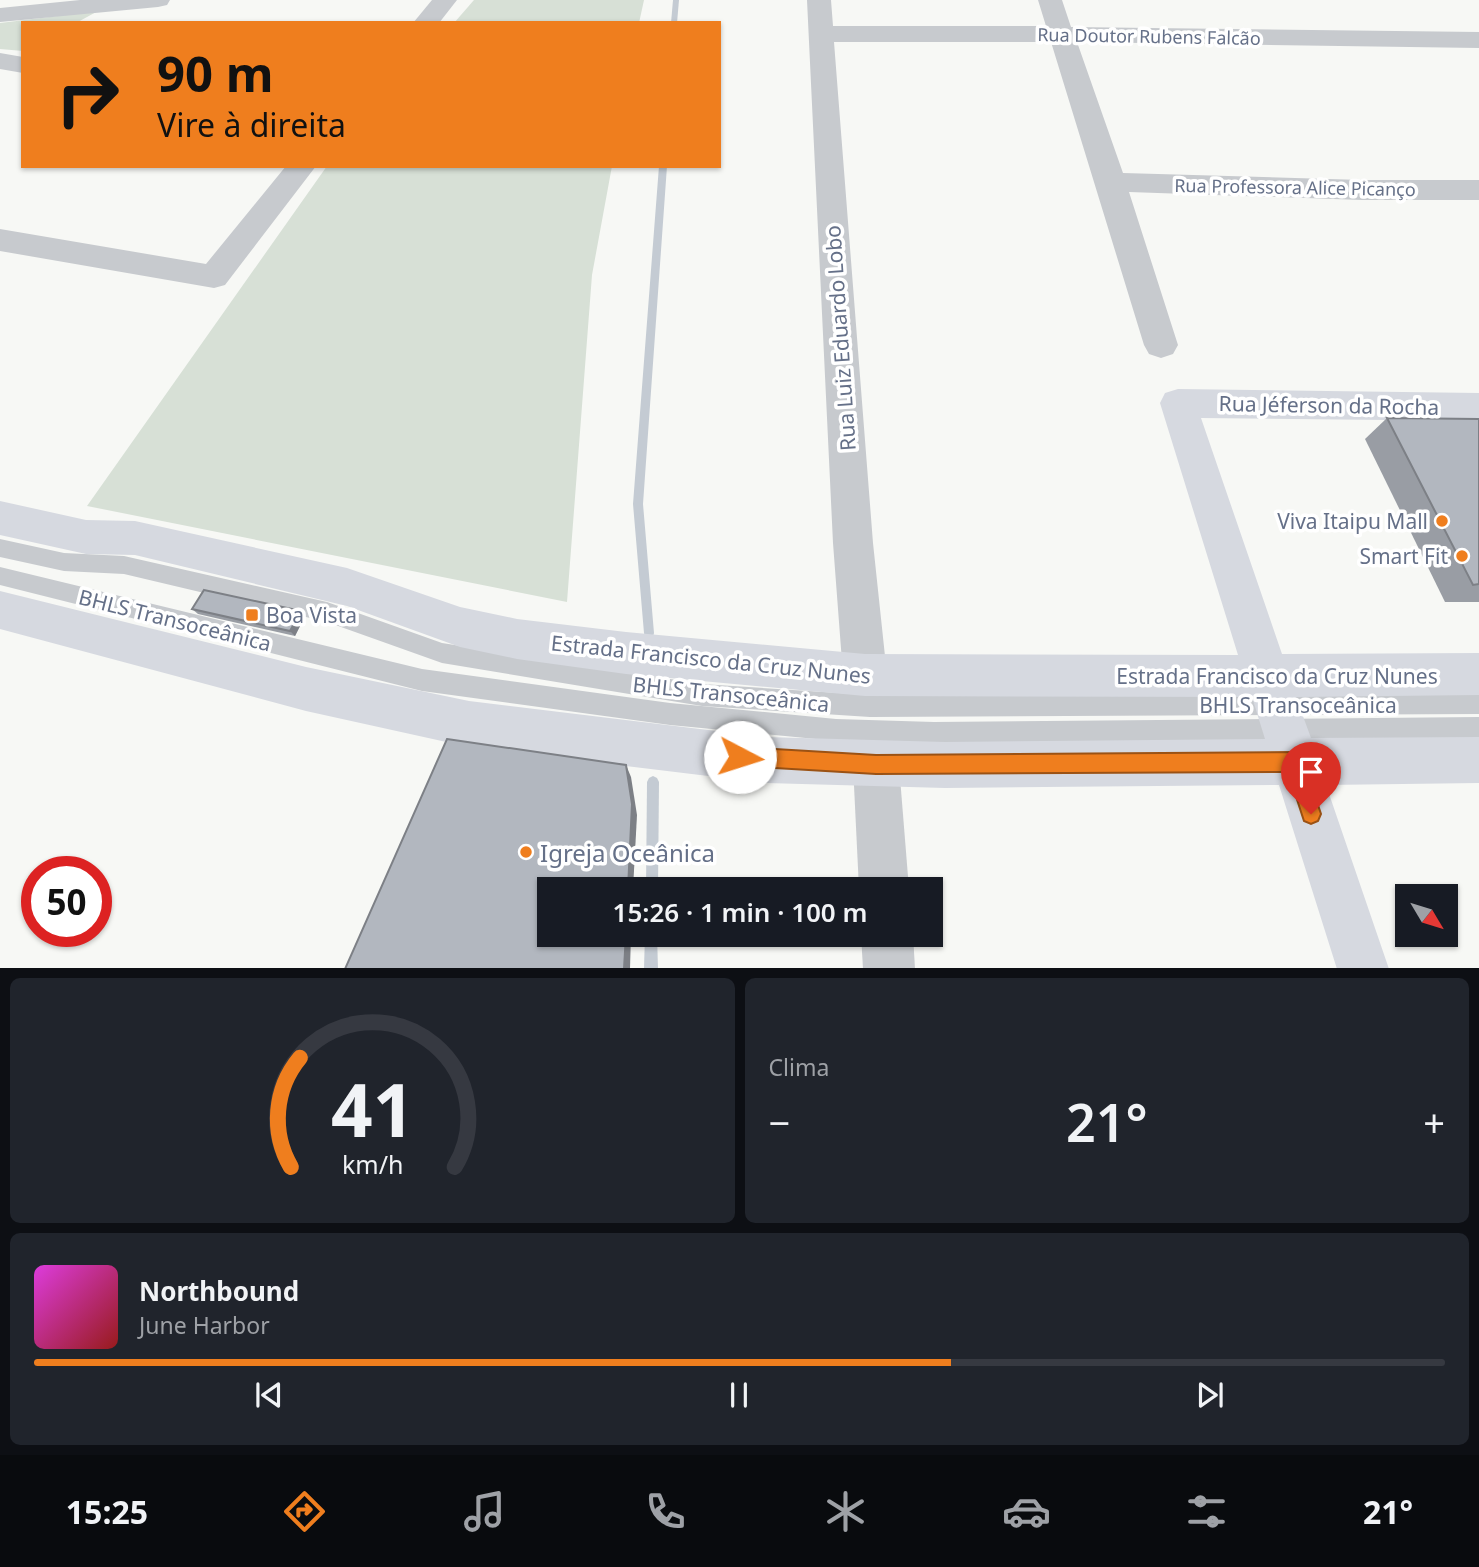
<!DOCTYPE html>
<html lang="pt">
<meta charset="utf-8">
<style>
:root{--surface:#171b24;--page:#20242c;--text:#f1f3f6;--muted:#9ea1a6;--line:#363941;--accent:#ef7e1e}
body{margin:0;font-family:"Noto Sans",sans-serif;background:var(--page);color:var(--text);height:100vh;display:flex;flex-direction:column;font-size:26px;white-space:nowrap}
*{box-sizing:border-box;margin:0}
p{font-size:23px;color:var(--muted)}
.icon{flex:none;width:38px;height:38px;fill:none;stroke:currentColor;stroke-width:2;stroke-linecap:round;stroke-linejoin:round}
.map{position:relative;height:968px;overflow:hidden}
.details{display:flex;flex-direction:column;gap:10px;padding:10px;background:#0d0f14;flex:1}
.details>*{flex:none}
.guide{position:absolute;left:21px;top:21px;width:700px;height:147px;border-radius:0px;box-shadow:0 2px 5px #0004;background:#ef7e1e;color:#111;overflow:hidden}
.needle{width:46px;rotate:128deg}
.tools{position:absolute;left:1395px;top:884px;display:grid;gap:14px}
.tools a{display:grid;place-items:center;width:63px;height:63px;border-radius:0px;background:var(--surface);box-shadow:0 2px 5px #0004;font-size:35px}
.speed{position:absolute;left:21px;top:856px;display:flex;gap:14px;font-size:35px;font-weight:700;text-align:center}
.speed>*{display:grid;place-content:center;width:91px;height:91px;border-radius:50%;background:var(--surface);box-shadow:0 2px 5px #0004;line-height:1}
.speed .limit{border:10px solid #d22;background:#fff;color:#111}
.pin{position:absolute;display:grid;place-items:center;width:60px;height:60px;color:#fff;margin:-72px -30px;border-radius:50% 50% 50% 0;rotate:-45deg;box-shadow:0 0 7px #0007}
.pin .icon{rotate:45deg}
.me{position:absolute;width:77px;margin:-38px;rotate:95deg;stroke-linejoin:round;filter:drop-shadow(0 0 5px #0008)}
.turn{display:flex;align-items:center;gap:24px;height:147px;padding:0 21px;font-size:32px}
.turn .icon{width:91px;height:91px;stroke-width:2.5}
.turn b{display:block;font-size:49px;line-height:60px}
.big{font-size:52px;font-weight:600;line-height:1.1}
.details .tile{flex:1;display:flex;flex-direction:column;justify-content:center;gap:10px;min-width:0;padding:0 24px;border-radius:10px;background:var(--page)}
.details .dial{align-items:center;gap:0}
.dial svg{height:182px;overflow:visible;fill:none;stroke:var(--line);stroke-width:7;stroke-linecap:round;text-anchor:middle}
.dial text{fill:var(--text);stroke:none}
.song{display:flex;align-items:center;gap:21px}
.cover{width:84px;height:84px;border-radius:10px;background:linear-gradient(135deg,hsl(300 70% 55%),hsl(0 70% 35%))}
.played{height:7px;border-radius:4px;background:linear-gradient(90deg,var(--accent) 65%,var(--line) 65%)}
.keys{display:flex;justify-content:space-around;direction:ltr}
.heat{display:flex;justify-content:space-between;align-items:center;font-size:38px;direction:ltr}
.details .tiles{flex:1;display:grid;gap:10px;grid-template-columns:1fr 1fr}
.tile:last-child{grid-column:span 2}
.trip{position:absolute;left:537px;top:877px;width:406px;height:70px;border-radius:0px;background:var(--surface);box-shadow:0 2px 5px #0004;font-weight:600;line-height:70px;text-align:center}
.tabs{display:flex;height:112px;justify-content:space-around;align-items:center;background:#090b0e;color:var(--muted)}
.tabs .icon{width:49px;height:49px}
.tabs .on{color:var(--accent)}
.tabs b{font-size:32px;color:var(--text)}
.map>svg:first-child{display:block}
</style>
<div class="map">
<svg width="1479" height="969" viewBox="0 0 1479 969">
<rect width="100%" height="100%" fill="#f7f8f5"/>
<g fill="#d7e0d6">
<path d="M 474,0 L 644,0 L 639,23 L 454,23 Z"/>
<path d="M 98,11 L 76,23 L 23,23 L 23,51 L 0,49 L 0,23 Z"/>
<path d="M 327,166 L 612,166 L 592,275 L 567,602 L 87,506 Z"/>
</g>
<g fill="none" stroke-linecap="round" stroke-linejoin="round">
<g fill="#c4cbd3" fill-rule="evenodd">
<path d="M 673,0 L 679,0 L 677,23 L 671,23 Z"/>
<path d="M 659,166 L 667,166 L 643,504 L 654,633 L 653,637 L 649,638 L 645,637 L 644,633 L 633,504 Z"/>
<path d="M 653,776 L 657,778 L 659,782 L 658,889 L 646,889 L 647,782 L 649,778 Z"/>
<path d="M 645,934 L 657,934 L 658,969 L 644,969 Z"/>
</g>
<g fill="#c7cace" fill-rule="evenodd">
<path d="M 0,539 L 64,553 L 124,556 L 327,602 L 442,643 L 702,684 L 870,695 L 1479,692 L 1479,714 L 870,717 L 702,706 L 442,663 L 327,622 L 124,574 L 64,571 L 0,557 Z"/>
<path d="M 0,567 L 422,669 L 670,703 L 836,719 L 934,722 L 1479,717 L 1479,739 L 934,744 L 836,741 L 670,725 L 422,691 L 0,585 Z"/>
</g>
<g fill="#c7cace" fill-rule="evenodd">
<path d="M 80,0 L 170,0 L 167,5 L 158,7 L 0,22 L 0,8 Z"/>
<path d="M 432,0 L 457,0 L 439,23 L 413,23 Z"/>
<path d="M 807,0 L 831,0 L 833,26 L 1046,26 L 1038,0 L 1062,0 L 1071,27 L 1479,32 L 1479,48 L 1077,42 L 1123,173 L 1362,180 L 1479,180 L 1479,200 L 1362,200 L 1129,192 L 1178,345 L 1173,354 L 1161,358 L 1149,354 L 1144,345 L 1051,42 L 834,42 L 873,543 L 887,675 L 881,690 L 865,696 L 849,690 L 843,675 L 833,543 Z"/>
<path d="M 0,53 L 23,57 L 23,73 L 0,69 Z"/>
<path d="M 286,166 L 316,166 L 225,285 L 214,288 L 0,251 L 0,229 L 206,264 Z"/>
<path d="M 876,742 L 893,748 L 899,765 L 909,889 L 859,889 L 853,765 L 859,748 Z"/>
<path d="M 861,934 L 913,934 L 915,969 L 863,969 Z"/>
</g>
<path fill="#d6d9e0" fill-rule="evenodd" d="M 1178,389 L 1479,393 L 1479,421 L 1201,418 L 1282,654 L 1479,653 L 1479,695 L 1296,697 L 1311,738 L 1479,737 L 1479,783 L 1326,785 L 1389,969 L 1337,969 L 1279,785 L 945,788 L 766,783 L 469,747 L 306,711 L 0,629 L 0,591 L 306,667 L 469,701 L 766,737 L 945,742 L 1265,739 L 1252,697 L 865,696 L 626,674 L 517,659 L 460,647 L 347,606 L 135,555 L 86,554 L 0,535 L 0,501 L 86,520 L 135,521 L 347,568 L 460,607 L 517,619 L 626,632 L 865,654 L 1238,655 L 1160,403 L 1165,393 Z"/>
</g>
<g fill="#999da4">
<path d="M 1387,418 L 1479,419 L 1479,602 L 1445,602 L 1365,439 Z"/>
<path d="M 192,609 L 301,611 L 305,616 L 295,636 L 198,614 Z"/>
</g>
<g fill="#7d8086">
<path d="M 301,611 L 305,616 L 295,636 L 290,631 Z"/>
<path d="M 626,765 L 631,777 L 637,815 L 633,889 L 628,889 Z"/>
<path d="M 626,934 L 631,934 L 630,969 L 624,969 Z"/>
</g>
<g fill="#b2b7bf" stroke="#7d8086" stroke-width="2">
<path d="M 1387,418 L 1479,419 L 1479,584 L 1473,585 Z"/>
<path d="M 204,590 L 301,611 L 290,631 L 192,609 Z"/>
<path d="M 447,739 L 626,765 L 632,804 L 628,889 L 550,889 L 550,934 L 626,934 L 624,969 L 345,969 Z"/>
</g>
<path fill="#ef7e1e" stroke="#9b5214" stroke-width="2" d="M 740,747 L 876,755 L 1294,752 L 1301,755 L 1321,814 L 1318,821 L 1311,824 L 1304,821 L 1288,772 L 876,774 L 740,766 L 733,764 L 730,757 L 733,750 Z"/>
<g fill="#ef7e1e" stroke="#fff" stroke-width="2.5">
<circle cx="1442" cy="521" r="7"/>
<circle cx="1462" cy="556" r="7"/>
<rect x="245" y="608" width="14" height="14" rx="3.5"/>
<circle cx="526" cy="852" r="7"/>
</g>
<g text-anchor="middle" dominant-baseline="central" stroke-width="7" stroke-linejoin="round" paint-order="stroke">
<g font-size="18" fill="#657088" stroke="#fff">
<text transform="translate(1149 36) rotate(1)">Rua Doutor Rubens Falcão</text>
<text transform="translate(1295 187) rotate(1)">Rua Professora Alice Picanço</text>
</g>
<g font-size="21" fill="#657088" stroke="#fff">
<text transform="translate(840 338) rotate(-94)">Rua Luiz Eduardo Lobo</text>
<text transform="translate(1329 405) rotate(1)">Rua Jéferson da Rocha</text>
<text transform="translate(175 620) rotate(14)">BHLS Transoceânica</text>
<text transform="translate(711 659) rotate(6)">Estrada Francisco da Cruz Nunes</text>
<text x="1277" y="676">Estrada Francisco da Cruz Nunes</text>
<text transform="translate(731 694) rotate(6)">BHLS Transoceânica</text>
<text x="1298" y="705">BHLS Transoceânica</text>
</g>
<g font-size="21" fill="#657088" stroke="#fff" text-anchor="end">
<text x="1428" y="521">Viva Itaipu Mall</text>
<text x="1448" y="556">Smart Fit</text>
<text x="266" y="615" text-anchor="start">Boa Vista</text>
</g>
<g font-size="24" fill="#657088" stroke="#fff" text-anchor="start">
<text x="540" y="852">Igreja Oceânica</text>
</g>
</g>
</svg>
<div class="tools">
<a><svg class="needle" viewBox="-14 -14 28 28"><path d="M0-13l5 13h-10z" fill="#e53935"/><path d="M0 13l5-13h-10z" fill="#9ea1a6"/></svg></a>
</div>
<div class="speed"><div class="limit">50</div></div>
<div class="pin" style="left:1311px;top:814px;background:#d93025"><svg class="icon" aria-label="arrive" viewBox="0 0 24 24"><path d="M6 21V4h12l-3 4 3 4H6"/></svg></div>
<svg class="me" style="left:740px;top:757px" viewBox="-20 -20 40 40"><circle r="19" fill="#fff"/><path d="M0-13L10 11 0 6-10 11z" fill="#ef7e1e"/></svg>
<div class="trip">15:26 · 1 min · 100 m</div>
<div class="guide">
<div class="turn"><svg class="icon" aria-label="right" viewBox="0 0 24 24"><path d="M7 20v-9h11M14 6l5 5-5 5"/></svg><div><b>90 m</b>Vire à direita</div></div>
</div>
</div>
<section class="details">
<div class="tiles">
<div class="tile dial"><svg viewBox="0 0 100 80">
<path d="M14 69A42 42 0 1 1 86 69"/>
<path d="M14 69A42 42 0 0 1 18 21" stroke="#ef7e1e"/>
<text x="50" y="56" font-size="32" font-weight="700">41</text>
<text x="50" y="72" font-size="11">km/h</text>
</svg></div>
<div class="tile"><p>Clima</p>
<div class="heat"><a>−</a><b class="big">21°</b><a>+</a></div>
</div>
<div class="tile">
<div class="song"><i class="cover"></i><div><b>Northbound</b><p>June Harbor</p></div></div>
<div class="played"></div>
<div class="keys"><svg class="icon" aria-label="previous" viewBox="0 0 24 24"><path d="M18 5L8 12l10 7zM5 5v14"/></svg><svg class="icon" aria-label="pause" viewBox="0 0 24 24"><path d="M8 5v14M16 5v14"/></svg><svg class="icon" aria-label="next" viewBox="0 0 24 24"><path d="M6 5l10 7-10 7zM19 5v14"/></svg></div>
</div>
</div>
</section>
<nav class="tabs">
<b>15:25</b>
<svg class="icon on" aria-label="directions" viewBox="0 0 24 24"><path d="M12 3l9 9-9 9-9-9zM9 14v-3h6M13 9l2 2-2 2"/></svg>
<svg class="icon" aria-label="music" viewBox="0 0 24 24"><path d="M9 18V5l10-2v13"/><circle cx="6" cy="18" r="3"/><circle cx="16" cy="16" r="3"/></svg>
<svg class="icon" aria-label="phone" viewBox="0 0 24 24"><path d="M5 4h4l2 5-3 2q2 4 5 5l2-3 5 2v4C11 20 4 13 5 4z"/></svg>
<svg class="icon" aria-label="climate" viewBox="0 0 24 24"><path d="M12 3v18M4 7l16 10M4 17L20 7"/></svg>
<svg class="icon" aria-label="car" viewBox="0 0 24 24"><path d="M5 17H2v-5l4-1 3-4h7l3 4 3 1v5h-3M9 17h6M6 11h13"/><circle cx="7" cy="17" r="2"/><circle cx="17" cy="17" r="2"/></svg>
<svg class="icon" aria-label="filters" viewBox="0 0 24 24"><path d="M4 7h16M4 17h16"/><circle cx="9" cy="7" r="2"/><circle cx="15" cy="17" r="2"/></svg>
<b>21°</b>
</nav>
